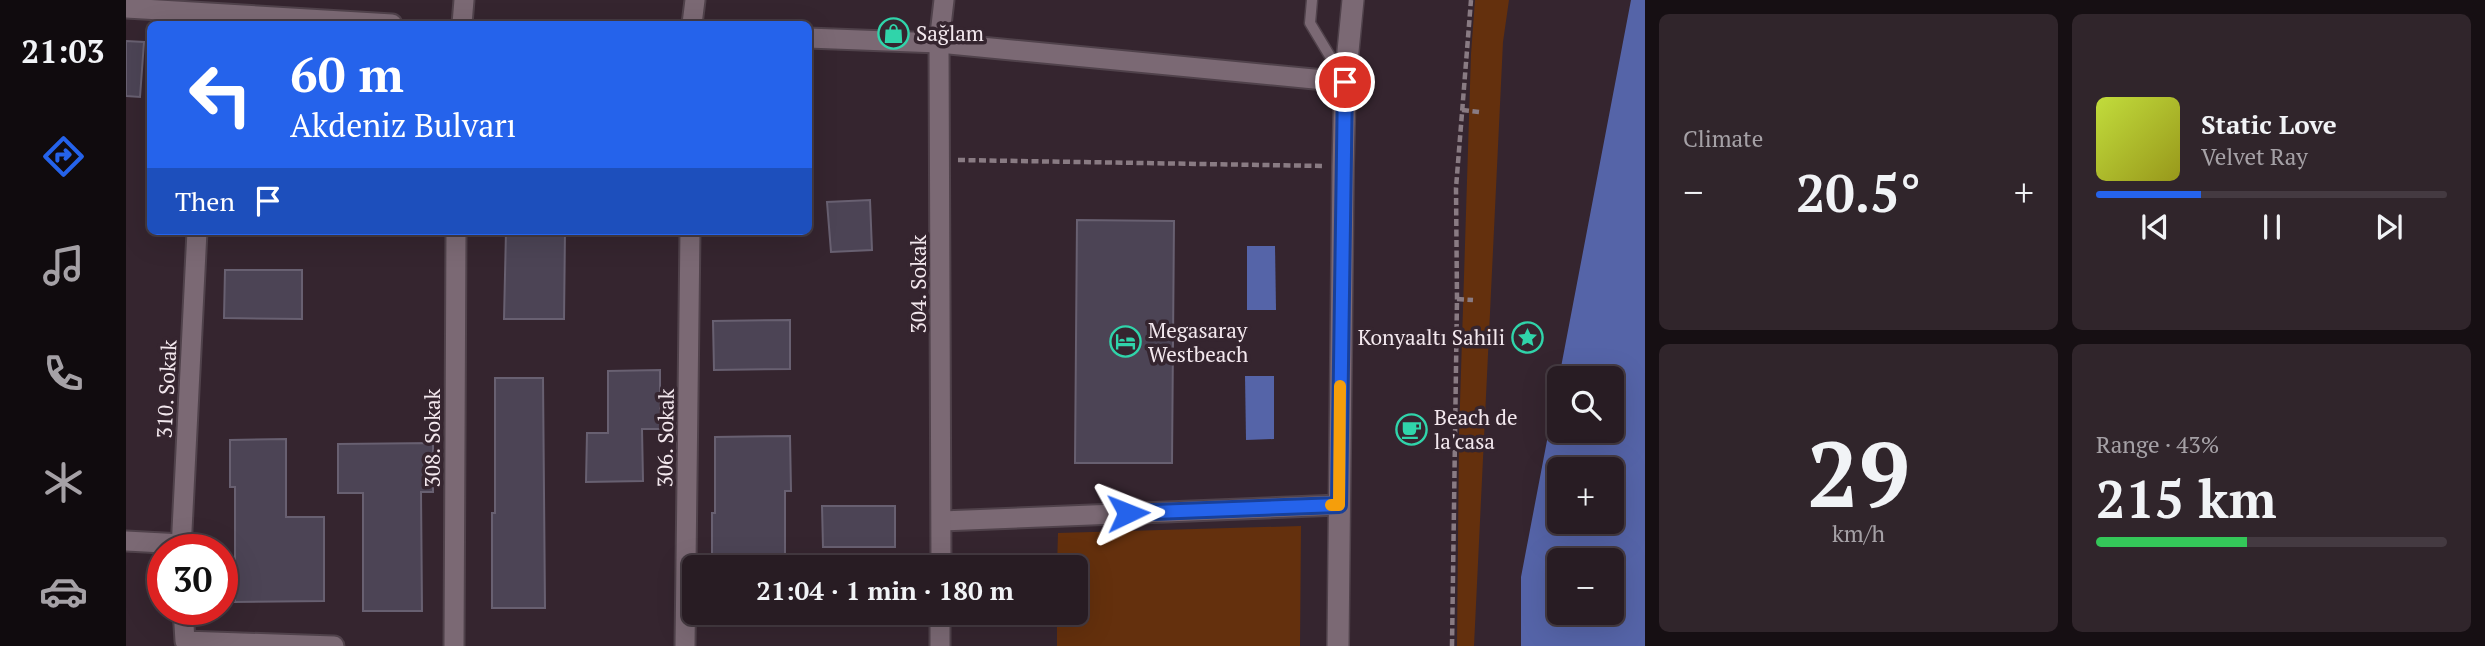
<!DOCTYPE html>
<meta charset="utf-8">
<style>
:root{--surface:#281c23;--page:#30252b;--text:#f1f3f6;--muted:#a5a1a6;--line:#443a41;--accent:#2563eb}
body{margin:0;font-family:"PT Serif",serif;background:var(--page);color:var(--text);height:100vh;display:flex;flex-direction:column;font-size:26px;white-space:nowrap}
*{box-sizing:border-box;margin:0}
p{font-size:23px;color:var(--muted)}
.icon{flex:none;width:38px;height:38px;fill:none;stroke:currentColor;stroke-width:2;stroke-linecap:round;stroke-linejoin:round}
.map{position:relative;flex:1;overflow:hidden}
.panel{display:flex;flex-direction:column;gap:14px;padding:14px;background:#160f13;width:840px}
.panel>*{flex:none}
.top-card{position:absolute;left:21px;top:21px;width:665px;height:214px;border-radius:10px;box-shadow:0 7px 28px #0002,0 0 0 2px var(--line);background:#2563eb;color:#fff;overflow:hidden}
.fabs{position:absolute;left:1421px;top:366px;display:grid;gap:14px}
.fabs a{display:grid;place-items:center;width:77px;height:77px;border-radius:10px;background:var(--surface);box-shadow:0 7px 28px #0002,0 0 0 2px var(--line);font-size:35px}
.speed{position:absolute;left:21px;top:534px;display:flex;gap:14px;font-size:35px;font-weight:700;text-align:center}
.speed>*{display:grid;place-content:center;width:91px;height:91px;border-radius:50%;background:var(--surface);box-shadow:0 7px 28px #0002,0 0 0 2px var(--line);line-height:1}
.speed .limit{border:10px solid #d22;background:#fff;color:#111}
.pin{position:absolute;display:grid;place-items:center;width:60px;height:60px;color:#fff;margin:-30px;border:4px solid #fff;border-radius:50%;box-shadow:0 2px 7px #0007}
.me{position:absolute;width:77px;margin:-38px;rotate:88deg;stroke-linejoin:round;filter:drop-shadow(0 0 5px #0008)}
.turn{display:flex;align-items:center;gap:24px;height:147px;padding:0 28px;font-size:32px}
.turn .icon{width:91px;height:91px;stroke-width:2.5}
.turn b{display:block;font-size:49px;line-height:60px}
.then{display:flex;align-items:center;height:66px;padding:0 28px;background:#0003;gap:14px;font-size:26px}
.big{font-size:52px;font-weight:700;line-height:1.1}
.panel .widget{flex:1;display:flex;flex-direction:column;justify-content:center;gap:10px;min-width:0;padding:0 24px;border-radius:10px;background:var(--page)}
.panel .dial{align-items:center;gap:0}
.dial b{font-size:91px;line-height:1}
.song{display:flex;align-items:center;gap:21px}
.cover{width:84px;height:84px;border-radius:10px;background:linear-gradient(135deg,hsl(70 70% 55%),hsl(60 70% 35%))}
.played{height:7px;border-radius:4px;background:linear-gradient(90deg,var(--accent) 30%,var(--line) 30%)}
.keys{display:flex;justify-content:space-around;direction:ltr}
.heat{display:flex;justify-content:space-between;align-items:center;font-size:38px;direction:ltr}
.charge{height:10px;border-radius:5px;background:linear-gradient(90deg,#34c759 43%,var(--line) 0)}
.panel .tiles{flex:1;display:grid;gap:14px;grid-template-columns:repeat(2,1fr)}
.trip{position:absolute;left:556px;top:555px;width:406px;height:70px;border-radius:10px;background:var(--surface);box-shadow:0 7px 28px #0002,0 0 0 2px var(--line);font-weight:700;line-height:70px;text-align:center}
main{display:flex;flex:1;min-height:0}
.menu{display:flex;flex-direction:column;width:126px;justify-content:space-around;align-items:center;background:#100b0e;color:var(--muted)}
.menu .icon{width:49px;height:49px}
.menu .active{color:var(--accent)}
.menu b{font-size:32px;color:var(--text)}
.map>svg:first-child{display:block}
</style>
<main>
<nav class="menu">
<b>21:03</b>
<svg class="icon active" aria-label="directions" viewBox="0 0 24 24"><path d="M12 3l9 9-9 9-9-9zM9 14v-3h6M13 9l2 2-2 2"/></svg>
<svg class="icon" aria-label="music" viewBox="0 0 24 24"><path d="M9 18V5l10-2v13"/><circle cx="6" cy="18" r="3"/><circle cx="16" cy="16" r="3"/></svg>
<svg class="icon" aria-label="phone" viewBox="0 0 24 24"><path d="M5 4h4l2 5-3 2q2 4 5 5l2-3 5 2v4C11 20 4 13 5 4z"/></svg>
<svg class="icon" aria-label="climate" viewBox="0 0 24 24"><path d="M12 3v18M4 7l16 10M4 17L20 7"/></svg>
<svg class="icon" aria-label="car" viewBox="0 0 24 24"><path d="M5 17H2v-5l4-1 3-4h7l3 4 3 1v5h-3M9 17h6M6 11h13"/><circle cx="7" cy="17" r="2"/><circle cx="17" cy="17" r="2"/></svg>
</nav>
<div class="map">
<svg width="1519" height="646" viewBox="0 0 1519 646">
<rect width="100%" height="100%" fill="#35252f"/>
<g fill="#64300d">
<path d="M 1349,0 L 1383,0 L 1377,42 L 1348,646 L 1331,646 L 1333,435 L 1345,54 Z"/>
<path d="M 1175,526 L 1174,646 L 931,646 L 931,613 L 950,612 L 950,567 L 931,567 L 932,533 Z"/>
</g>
<g fill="#5564a8" fill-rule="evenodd">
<path d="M 1505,0 L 1519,0 L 1519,646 L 1395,646 L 1395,577 ZM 1433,378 L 1486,378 L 1486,430 L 1433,430 ZM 1433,469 L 1486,469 L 1486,522 L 1433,522 ZM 1433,560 L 1486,560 L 1486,612 L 1433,612 Z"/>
<path d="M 1121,246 L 1149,246 L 1150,310 L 1121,310 Z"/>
<path d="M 1119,376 L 1148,376 L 1148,439 L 1120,440 Z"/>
</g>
<g fill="#4c4455" stroke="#686071" stroke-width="2">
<path d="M 0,41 L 18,42 L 14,97 L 0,96 Z"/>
<path d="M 744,200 L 746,250 L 705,252 L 701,202 Z"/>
<path d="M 951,220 L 1048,221 L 1046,463 L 949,463 Z"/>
<path d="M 380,231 L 439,231 L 438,319 L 378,319 Z"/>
<path d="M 99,270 L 176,270 L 176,319 L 98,318 Z"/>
<path d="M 664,320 L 664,369 L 588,370 L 587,321 Z"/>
<path d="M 534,370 L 534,429 L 516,429 L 517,481 L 460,482 L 461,433 L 482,433 L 482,371 Z"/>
<path d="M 369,378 L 417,378 L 419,608 L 366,608 L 366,513 L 369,513 Z"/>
<path d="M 664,436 L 665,491 L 659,491 L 659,567 L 586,567 L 586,513 L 589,513 L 589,437 Z"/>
<path d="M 160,439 L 160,517 L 198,517 L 198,601 L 109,602 L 109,487 L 104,487 L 104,440 Z"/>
<path d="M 307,443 L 307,492 L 295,492 L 296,611 L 237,611 L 237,493 L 212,493 L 212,444 Z"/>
<path d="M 696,506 L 769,506 L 769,547 L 697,547 Z"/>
</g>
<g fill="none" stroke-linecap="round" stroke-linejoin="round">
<defs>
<path id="lane" d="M 1186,0 L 1184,23 L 1217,78"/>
<g id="street">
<path d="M 0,8 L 266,24"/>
<path d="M 336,24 L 338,0"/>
<path d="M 566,24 L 569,0"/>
<path d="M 682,38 L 813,43 L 1219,82"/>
<path d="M 816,521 L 1213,505"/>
<path d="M 0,541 L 56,544"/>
<path d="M 55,550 L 71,231"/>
<path d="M 815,567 L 813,43 L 818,0"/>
<path d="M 57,609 L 59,641 L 208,646"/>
<path d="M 328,646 L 330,231"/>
<path d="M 559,646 L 564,231"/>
<path d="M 814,646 L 814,612"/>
</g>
<path id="secondary" d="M 1212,646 L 1217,166 L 1219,82 L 1227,0"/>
</defs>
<use href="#lane" stroke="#50424b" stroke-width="13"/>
<use href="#street" stroke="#50424b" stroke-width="23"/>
<use href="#secondary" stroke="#50424b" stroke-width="24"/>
<g stroke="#897b83" stroke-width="4.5" stroke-dasharray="7 3.5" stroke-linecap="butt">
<path d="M 1336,110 L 1353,112"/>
<path d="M 832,160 L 1198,166"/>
<path d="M 1331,299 L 1347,300"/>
<path d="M 1326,646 L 1331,299 L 1330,188 L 1345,0"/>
</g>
<use href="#lane" stroke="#7b6974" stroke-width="10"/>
<use href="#street" stroke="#7b6974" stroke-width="19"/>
<use href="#secondary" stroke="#7b6974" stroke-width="21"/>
</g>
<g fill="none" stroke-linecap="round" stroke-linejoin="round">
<defs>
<path id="route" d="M 1002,513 L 1213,505 L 1219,82"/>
</defs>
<use href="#route" stroke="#184099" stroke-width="18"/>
<use href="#route" stroke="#2563eb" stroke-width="12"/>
<path stroke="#f59e0b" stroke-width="12" d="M 1205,505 L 1213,505 L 1214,386"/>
</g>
<defs>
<symbol id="shop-ring" viewBox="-11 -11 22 22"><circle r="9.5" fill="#35252f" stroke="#30d4aa" stroke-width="1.5"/><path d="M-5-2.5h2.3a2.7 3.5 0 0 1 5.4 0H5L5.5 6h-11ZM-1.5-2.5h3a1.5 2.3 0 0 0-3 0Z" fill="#30d4aa"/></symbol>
<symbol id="sight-ring" viewBox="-11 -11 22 22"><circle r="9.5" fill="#35252f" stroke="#30d4aa" stroke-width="1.5"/><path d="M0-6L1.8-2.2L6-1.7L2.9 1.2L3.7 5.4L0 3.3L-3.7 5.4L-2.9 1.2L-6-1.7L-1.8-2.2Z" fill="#30d4aa"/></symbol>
<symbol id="hotel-ring" viewBox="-11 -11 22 22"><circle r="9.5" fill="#35252f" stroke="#30d4aa" stroke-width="1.5"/><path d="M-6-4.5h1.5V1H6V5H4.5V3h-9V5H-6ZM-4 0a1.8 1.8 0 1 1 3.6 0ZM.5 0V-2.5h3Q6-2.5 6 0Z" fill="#30d4aa"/></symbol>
<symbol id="cafe-ring" viewBox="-11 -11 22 22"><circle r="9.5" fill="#35252f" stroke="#30d4aa" stroke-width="1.5"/><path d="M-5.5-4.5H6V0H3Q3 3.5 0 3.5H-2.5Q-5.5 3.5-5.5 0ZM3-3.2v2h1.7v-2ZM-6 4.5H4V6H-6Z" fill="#30d4aa"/></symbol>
</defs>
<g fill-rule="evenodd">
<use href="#shop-ring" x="750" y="16" width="35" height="35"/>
<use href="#sight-ring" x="1384" y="320" width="35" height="35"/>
<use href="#hotel-ring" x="982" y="324" width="35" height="35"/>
<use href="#cafe-ring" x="1268" y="412" width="35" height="35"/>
</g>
<g text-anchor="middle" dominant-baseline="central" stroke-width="7" stroke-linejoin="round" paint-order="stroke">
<g font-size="21" fill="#f3e8ee" stroke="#35252f" text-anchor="start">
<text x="790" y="33">Sağlam</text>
<text x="1022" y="330">Megasaray<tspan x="1022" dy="24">Westbeach</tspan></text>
<text x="1379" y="337" text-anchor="end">Konyaaltı Sahili</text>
<text x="1308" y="417">Beach de<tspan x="1308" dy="24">la'casa</tspan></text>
</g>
<g font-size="21" fill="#f3e8ee" stroke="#35252f">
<text transform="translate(792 284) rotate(-90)">304. Sokak</text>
<text transform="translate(40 389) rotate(-87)">310. Sokak</text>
<text transform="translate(306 438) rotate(-90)">308. Sokak</text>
<text transform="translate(539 438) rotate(-89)">306. Sokak</text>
</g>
</g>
</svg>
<div class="fabs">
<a><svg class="icon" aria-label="search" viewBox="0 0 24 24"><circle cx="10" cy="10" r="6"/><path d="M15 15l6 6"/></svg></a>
<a>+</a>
<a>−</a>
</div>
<div class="speed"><div class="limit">30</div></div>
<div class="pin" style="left:1219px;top:82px;background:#d93025"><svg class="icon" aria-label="arrive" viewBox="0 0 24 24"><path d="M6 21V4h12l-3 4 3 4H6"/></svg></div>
<svg class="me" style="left:1002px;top:513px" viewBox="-20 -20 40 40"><path d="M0-17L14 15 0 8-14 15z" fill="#2563eb" stroke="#fff" stroke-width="4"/></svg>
<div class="trip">21:04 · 1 min · 180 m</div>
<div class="top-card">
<div class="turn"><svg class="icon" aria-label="left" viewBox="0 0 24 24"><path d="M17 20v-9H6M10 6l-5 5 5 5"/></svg><div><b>60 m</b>Akdeniz Bulvarı</div></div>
<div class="then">Then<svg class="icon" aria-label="arrive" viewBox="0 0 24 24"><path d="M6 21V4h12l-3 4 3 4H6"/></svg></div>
</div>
</div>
<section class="panel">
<div class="tiles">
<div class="widget"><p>Climate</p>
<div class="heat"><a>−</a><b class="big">20.5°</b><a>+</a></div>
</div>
<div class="widget">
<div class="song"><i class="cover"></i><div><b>Static Love</b><p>Velvet Ray</p></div></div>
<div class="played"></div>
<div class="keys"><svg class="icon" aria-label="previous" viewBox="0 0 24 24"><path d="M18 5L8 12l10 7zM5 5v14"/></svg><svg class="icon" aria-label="pause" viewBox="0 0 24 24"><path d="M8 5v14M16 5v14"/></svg><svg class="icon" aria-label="next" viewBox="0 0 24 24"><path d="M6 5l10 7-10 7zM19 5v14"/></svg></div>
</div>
<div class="widget dial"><b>29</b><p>km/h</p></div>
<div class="widget"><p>Range · 43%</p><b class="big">215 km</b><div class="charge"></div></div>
</div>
</section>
</main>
